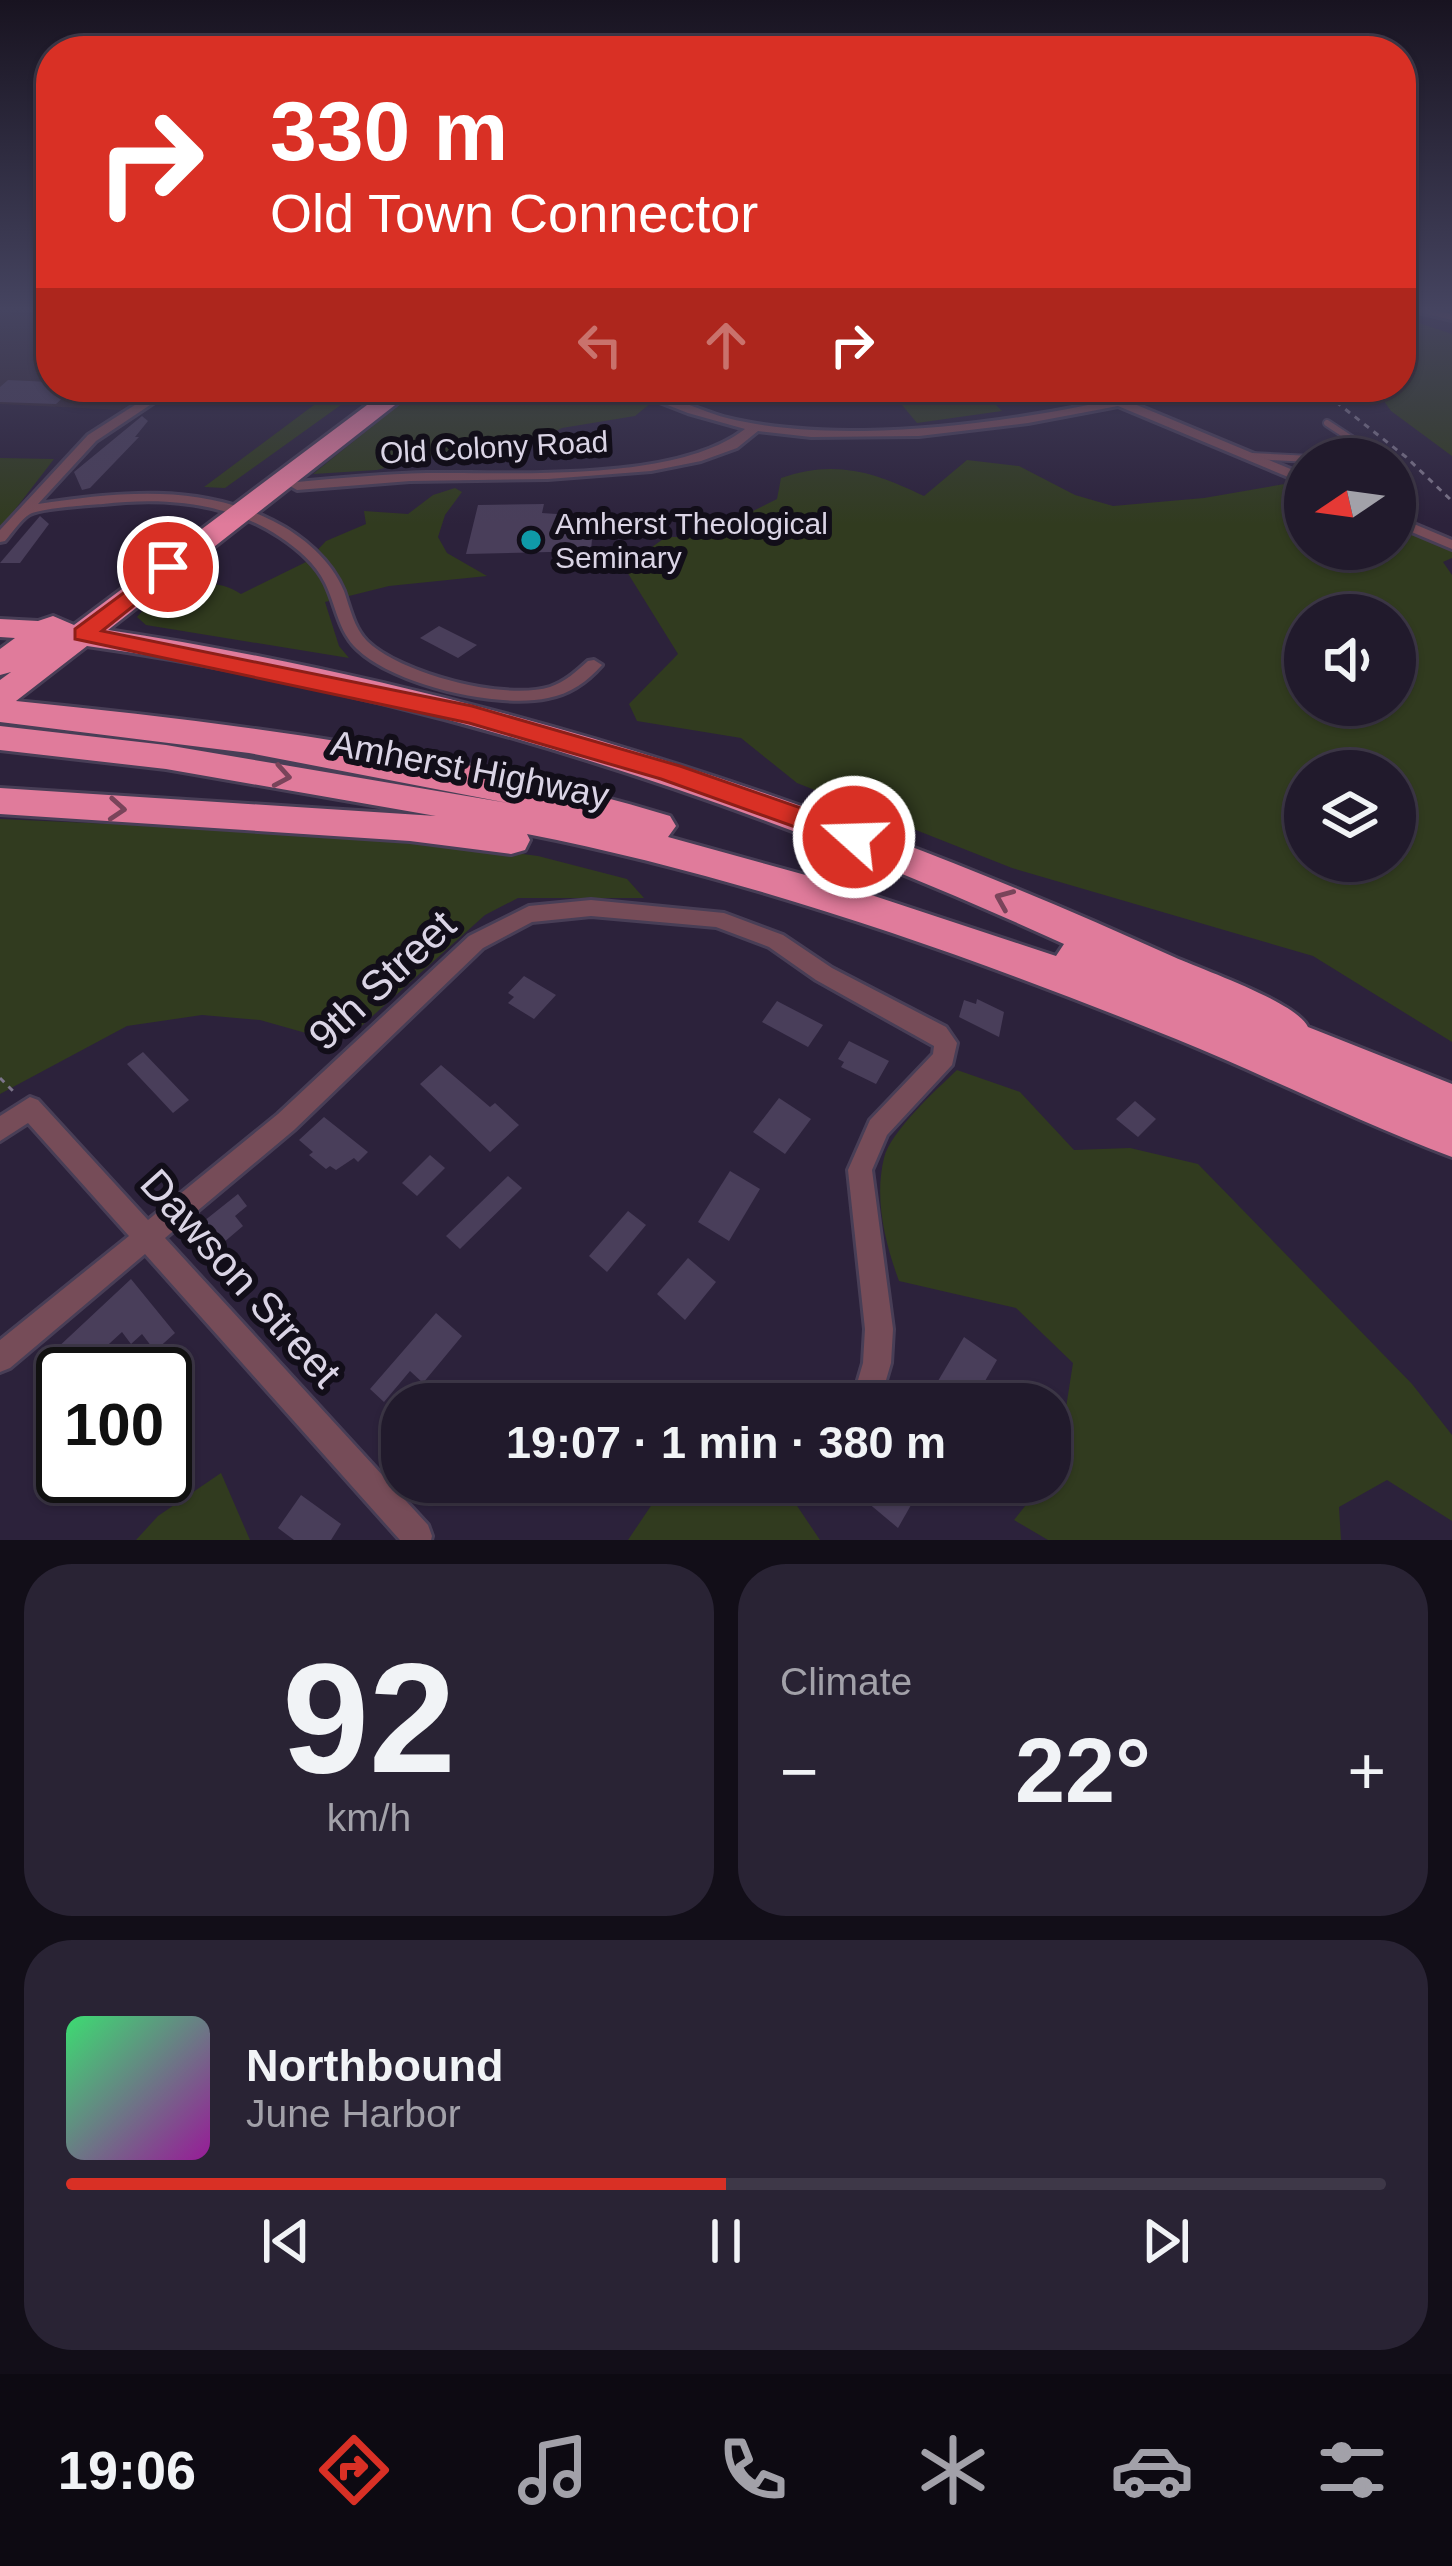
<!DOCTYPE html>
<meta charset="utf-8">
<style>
:root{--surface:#211a2c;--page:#292334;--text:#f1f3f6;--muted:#a2a1a9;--line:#3e3848;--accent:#d93025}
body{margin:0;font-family:Helvetica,sans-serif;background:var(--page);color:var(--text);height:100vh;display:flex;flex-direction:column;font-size:45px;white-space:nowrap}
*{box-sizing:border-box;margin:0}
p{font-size:39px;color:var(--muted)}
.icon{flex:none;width:66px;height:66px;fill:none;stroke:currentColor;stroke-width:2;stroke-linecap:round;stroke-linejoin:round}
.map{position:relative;height:1540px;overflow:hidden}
.details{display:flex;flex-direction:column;gap:24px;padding:24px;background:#120e18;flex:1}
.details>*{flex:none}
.top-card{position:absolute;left:36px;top:36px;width:1380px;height:366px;border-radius:48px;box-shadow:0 3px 9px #0004,0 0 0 3px var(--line);background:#d93025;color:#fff;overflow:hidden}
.needle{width:78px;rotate:257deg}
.fabs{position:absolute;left:1284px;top:438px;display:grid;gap:24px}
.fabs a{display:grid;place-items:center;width:132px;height:132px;border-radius:50%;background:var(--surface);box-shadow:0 3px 9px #0004,0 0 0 3px var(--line);font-size:60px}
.speed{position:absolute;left:36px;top:1347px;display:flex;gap:24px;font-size:60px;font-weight:700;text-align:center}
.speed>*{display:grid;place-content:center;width:156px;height:156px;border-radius:50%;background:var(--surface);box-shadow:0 3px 9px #0004,0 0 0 3px var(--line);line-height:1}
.speed .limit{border:6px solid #111;border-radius:18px;background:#fff;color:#111}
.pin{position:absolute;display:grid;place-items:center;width:102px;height:102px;color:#fff;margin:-51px;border:6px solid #fff;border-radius:50%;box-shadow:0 3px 12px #0007}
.me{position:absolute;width:132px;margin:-66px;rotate:290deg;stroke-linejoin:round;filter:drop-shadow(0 0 9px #0008)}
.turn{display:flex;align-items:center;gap:42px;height:252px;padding:0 36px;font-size:54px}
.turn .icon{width:156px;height:156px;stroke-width:2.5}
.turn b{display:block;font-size:84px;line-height:102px}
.lanes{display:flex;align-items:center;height:114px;padding:0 36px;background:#0003;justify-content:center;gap:60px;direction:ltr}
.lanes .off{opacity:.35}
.big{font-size:90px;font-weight:700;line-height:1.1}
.details .card{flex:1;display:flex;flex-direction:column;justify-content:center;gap:18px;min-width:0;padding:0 42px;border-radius:48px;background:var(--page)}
.details .dial{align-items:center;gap:0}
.dial b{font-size:156px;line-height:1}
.song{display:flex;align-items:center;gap:36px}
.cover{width:144px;height:144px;border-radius:18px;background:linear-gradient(135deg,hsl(140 70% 55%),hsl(300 70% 35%))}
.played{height:12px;border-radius:6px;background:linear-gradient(90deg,var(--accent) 50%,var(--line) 50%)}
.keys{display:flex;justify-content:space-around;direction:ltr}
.heat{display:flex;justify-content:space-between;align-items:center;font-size:66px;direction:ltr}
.details .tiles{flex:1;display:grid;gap:24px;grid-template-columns:1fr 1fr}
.card:last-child{grid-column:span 2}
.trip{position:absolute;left:381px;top:1383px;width:690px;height:120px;border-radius:48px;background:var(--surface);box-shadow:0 3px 9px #0004,0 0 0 3px var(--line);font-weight:700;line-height:120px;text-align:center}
.dock{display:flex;height:192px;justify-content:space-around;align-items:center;background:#0d0a12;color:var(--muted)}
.dock .icon{width:84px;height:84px}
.dock .current{color:var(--accent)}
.dock b{font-size:54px;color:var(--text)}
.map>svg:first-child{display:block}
</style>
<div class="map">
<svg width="1452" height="1540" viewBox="0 0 1452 1540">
<rect width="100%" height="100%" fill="#2c223b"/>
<path fill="#362a39" d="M 0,308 L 21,308 L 9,315 L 51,316 L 51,387 L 161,387 L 121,410 L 0,404 Z"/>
<g fill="#313b1f" fill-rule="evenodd">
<path d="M 1401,317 L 1452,334 L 1452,456 L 1391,411 L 1374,387 L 1401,387 Z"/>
<path d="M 338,387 L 366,387 L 225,488 L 204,487 Z"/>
<path d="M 421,387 L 609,387 L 651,403 L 635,416 L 562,428 L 538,441 L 453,450 L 377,470 L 313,474 Z"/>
<path d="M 887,387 L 1004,387 L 987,396 L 1002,411 L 917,423 Z"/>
<path d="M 0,458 L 54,459 L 0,529 Z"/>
<path d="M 967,460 L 1019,466 L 1075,495 L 1113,506 L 1204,498 L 1296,482 L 1305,486 L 1305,549 L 1395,549 L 1395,524 L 1452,549 L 1452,558 L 1443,562 L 1452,575 L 1452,1042 L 1313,956 L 1012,868 L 797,783 L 741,738 L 637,721 L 629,704 L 678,654 L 624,567 L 666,537 L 701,537 L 777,499 L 781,478 C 834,459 875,472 924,496 ZM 1305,615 L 1395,615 L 1395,705 L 1305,705 ZM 1305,771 L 1395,771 L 1395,861 L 1305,861 Z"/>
<path d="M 455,488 L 462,492 L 445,515 L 438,537 L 447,553 L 487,576 L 389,586 L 325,602 L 339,646 L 349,658 L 146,625 L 137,617 C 161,589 207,571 241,594 L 306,562 L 326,541 L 366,524 L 364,511 L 408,514 L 433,495 Z"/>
<path d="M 0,819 L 397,837 L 538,856 L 627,879 L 644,898 L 518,898 L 485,915 L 357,1030 L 327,1039 L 260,1020 L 202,1015 L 127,1026 L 0,1094 Z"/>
<path d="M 957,1070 L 1020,1092 L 1074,1150 L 1130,1148 L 1198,1164 L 1412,1384 L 1452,1435 L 1452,1521 L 1387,1480 L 1339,1507 L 1341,1540 L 1048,1540 L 1014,1520 L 1044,1482 L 1050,1482 L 1057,1465 L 1073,1363 L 1016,1308 L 899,1281 C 885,1243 874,1199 884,1158 C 890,1132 937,1089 957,1070 Z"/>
<path d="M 221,1473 L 250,1540 L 136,1540 L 158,1516 Z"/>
<path d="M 667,1482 L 781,1482 L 820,1540 L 628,1540 Z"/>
</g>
<g fill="#493e5a">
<path d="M 8,380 L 51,382 L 51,387 L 75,387 L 56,404 L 0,402 L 0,387 Z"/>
<path d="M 142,416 L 148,421 L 135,437 L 139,437 L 90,488 L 82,490 L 74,472 Z"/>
<path d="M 544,504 L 542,513 L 586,516 L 585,528 L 593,527 L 591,551 L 466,554 L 478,505 Z"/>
<path d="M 40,516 L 49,524 L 20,563 L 0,563 Z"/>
<path d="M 439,626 L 477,645 L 458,658 L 420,638 Z"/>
<path d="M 524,976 L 556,995 L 534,1019 L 508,1003 L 514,997 L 508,993 Z"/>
<path d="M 977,999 L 1004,1012 L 999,1037 L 959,1017 L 964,1000 L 976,1004 Z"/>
<path d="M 777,1001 L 823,1025 L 808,1047 L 762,1022 Z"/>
<path d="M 849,1041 L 889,1061 L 876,1084 L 841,1067 L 844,1062 L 838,1059 Z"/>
<path d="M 143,1052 L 189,1100 L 173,1113 L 127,1064 Z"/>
<path d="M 441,1065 L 490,1107 L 495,1103 L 519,1125 L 490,1152 L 420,1084 Z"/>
<path d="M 779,1098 L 811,1119 L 785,1154 L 753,1132 Z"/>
<path d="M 1135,1101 L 1156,1119 L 1138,1137 L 1116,1119 Z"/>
<path d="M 324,1117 L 368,1152 L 358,1162 L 354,1158 L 336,1170 L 330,1166 L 326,1169 L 309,1155 L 313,1152 L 299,1140 Z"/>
<path d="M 430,1155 L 445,1168 L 417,1196 L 402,1183 Z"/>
<path d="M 730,1171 L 760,1189 L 729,1241 L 698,1222 Z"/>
<path d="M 508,1176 L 522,1188 L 460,1249 L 446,1236 Z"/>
<path d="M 238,1194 L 247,1206 L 235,1216 L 243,1226 L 223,1243 L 215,1232 L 208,1237 L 199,1225 Z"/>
<path d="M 628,1211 L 646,1225 L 607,1272 L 589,1256 Z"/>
<path d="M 688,1258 L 716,1282 L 685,1320 L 657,1294 Z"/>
<path d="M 131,1279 L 175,1333 L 155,1351 L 142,1334 L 131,1344 L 122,1332 L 86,1365 L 93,1374 L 72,1374 L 54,1351 Z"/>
<path d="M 436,1313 L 462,1336 L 423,1383 L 410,1371 L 384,1402 L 370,1389 Z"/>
<path d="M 964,1337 L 997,1360 L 972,1404 L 958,1404 L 935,1386 Z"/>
<path d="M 879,1482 L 924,1482 L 898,1528 L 867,1502 Z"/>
<path d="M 301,1495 L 341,1524 L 331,1540 L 294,1540 L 278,1528 Z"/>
</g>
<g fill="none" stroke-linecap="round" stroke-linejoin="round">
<defs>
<g id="lane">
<path d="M 1327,423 L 1368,450 L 1365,459"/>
<path d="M 1251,456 L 1311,459"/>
</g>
<g id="street">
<path d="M 1402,308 L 1423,308 L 1452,314 L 1452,320 Z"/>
<path d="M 163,387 L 177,387 L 96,441 L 38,504 C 116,492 200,483 273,521 C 303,536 331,560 344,591 C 350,608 354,628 367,641 C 401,674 505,701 550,687 C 565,682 577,671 588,661 L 594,660 L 602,665 C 588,681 570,694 548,698 C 498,709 394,685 357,649 C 338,631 336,605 325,583 C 315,563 298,549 280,537 C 228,502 164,497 103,504 C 88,505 42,508 30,514 C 21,519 12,533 5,541 L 0,542 L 0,530 L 88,435 Z"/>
<path d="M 621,387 C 657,387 692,409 727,418 C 771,429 818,431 864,431 C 937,430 1011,420 1083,406 C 1119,399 1155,387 1192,387 L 1132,403 L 1305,475 L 1305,484 L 1118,406 L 1028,423 L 919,436 L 811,437 L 758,431 L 737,448 L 701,461 L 651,471 L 548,479 L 410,481 L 297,490 L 290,486 L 297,482 C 340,478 384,474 427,473 C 513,472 676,483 745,429 L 688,413 Z"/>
<path d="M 1395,516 L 1452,540 L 1452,549 L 1395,525 Z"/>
<path d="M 591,900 L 724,913 L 783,935 L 832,968 L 946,1027 L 957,1043 L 952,1065 L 887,1135 L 872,1170 L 893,1329 L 891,1363 L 879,1404 L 851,1404 L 863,1363 L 865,1329 L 848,1170 L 870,1120 L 933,1054 L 934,1046 L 816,980 L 769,947 L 716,927 L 591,916 L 532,922 L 483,948 L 294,1130 L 165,1238 L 428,1525 L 432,1536 L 431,1540 L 400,1540 L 145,1254 L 10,1368 L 0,1372 L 0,1340 L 129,1236 L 28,1123 L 0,1141 L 0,1116 L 30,1097 L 38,1100 L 148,1220 L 278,1114 L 469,936 L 529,906 Z"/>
</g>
<path id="highway" d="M 391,387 L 418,387 L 108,630 C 479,686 833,802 1174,957 C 1203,970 1296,1002 1308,1027 L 1452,1084 L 1452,1157 C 1359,1122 1269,1077 1176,1039 C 965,954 750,878 527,834 L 530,840 L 525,850 L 511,854 L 410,841 L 0,814 L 0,788 L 436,816 L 166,769 L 0,750 L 0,726 L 166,745 L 508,803 L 249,753 L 0,722 L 0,680 L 11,672 L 0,675 L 0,649 L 15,638 L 0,637 L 0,619 L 38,621 L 53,616 L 74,625 ZM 87,646 C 427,694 753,802 1064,944 L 1056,956 L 838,884 L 668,837 L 676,826 L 670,816 C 460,752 235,723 16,701 Z"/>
</defs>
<use href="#lane" stroke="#483e56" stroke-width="10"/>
<use href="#street" stroke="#483e56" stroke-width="6"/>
<use href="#highway" stroke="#483e56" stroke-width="6"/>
<g stroke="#7c7489" stroke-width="3" stroke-dasharray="6 6" stroke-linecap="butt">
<path d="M 1317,387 L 1406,457 L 1452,501"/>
<path d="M 0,1078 L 16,1094"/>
</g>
<use href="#lane" stroke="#764c58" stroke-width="6"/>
<use href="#street" fill="#764c58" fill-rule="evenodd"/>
<use href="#highway" fill="#e07b9b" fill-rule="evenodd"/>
</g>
<defs><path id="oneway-chevron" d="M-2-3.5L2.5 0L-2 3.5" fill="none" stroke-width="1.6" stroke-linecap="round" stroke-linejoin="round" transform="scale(3)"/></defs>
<g stroke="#79445a">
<use href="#oneway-chevron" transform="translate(282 776) rotate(10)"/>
<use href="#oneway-chevron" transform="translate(117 809) rotate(4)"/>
<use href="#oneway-chevron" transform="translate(1004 899) rotate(-157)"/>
</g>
<linearGradient id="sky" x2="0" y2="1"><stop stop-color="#181320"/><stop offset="0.59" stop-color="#454460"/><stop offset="1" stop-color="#454460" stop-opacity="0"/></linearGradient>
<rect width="1452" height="524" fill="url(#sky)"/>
<path fill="#d93025" stroke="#8d1f18" stroke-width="3" d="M 168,560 L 176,562 L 176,572 L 102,631 L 472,706 L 680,766 L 864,830 L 868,837 L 854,848 L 661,779 L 469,723 L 75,639 L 75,629 Z"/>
<circle fill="#0f9aa8" stroke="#120e19" stroke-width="4.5" cx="531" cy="540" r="12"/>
<g text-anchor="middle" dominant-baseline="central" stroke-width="12" stroke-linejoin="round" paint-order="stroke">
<g font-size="30" fill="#dad4e5" stroke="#120e19">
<text transform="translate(494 447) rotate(-3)">Old Colony Road</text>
</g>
<g font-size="30" fill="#dad4e5" stroke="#120e19" text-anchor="start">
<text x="555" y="523">Amherst Theological<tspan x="555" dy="34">Seminary</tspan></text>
</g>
<g font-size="36" fill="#dad4e5" stroke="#120e19">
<text transform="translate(470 769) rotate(11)">Amherst Highway</text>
</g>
<g font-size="42" fill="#dad4e5" stroke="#120e19">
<text transform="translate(382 980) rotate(-43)">9th Street</text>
<text transform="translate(241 1278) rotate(48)">Dawson Street</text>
</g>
</g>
</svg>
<div class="fabs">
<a><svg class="needle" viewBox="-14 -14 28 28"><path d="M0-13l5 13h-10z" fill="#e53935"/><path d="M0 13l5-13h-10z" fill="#a2a1a9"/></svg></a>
<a><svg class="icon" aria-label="sound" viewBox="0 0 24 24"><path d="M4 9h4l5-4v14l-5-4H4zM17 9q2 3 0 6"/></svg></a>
<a><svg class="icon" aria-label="layers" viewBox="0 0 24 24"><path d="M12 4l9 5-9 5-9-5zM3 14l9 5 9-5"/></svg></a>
</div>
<div class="speed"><div class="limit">100</div></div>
<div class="pin" style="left:168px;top:567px;background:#d93025"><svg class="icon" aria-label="arrive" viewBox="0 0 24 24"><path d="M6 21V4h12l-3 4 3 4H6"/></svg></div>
<svg class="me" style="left:854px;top:837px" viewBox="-20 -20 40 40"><circle r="17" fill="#d93025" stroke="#fff" stroke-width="3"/><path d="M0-11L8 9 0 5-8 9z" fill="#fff"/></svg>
<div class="trip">19:07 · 1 min · 380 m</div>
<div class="top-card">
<div class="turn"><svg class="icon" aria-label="right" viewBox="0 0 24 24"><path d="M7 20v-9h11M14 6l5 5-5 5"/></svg><div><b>330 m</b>Old Town Connector</div></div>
<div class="lanes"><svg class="icon off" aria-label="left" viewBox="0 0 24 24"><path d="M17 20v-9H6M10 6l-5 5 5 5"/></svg><svg class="icon off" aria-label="ahead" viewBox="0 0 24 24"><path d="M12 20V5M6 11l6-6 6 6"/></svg><svg class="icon" aria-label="right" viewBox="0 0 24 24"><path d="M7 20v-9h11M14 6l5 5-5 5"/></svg></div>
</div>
</div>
<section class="details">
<div class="tiles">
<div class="card dial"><b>92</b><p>km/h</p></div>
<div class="card"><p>Climate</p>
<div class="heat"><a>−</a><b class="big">22°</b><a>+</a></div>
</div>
<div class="card">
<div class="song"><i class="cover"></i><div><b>Northbound</b><p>June Harbor</p></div></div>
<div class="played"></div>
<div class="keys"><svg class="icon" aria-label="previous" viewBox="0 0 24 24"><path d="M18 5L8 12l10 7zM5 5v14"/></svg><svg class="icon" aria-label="pause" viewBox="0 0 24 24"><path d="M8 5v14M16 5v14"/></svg><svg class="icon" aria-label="next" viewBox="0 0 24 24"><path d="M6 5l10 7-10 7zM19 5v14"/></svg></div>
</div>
</div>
</section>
<nav class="dock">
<b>19:06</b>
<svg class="icon current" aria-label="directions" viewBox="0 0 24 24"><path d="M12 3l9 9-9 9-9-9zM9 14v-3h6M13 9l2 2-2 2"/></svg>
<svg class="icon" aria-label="music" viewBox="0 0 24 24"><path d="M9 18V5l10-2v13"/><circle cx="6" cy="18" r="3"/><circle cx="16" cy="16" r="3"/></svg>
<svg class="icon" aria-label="phone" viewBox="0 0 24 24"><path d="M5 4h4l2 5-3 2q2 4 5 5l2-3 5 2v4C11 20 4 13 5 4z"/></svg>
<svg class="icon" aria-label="climate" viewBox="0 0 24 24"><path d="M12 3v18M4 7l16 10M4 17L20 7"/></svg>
<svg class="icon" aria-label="car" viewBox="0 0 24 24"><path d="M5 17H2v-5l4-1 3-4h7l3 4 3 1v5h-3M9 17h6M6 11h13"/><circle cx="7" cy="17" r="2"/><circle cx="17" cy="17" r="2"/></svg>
<svg class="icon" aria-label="filters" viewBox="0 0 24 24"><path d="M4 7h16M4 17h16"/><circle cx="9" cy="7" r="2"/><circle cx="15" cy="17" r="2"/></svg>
</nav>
